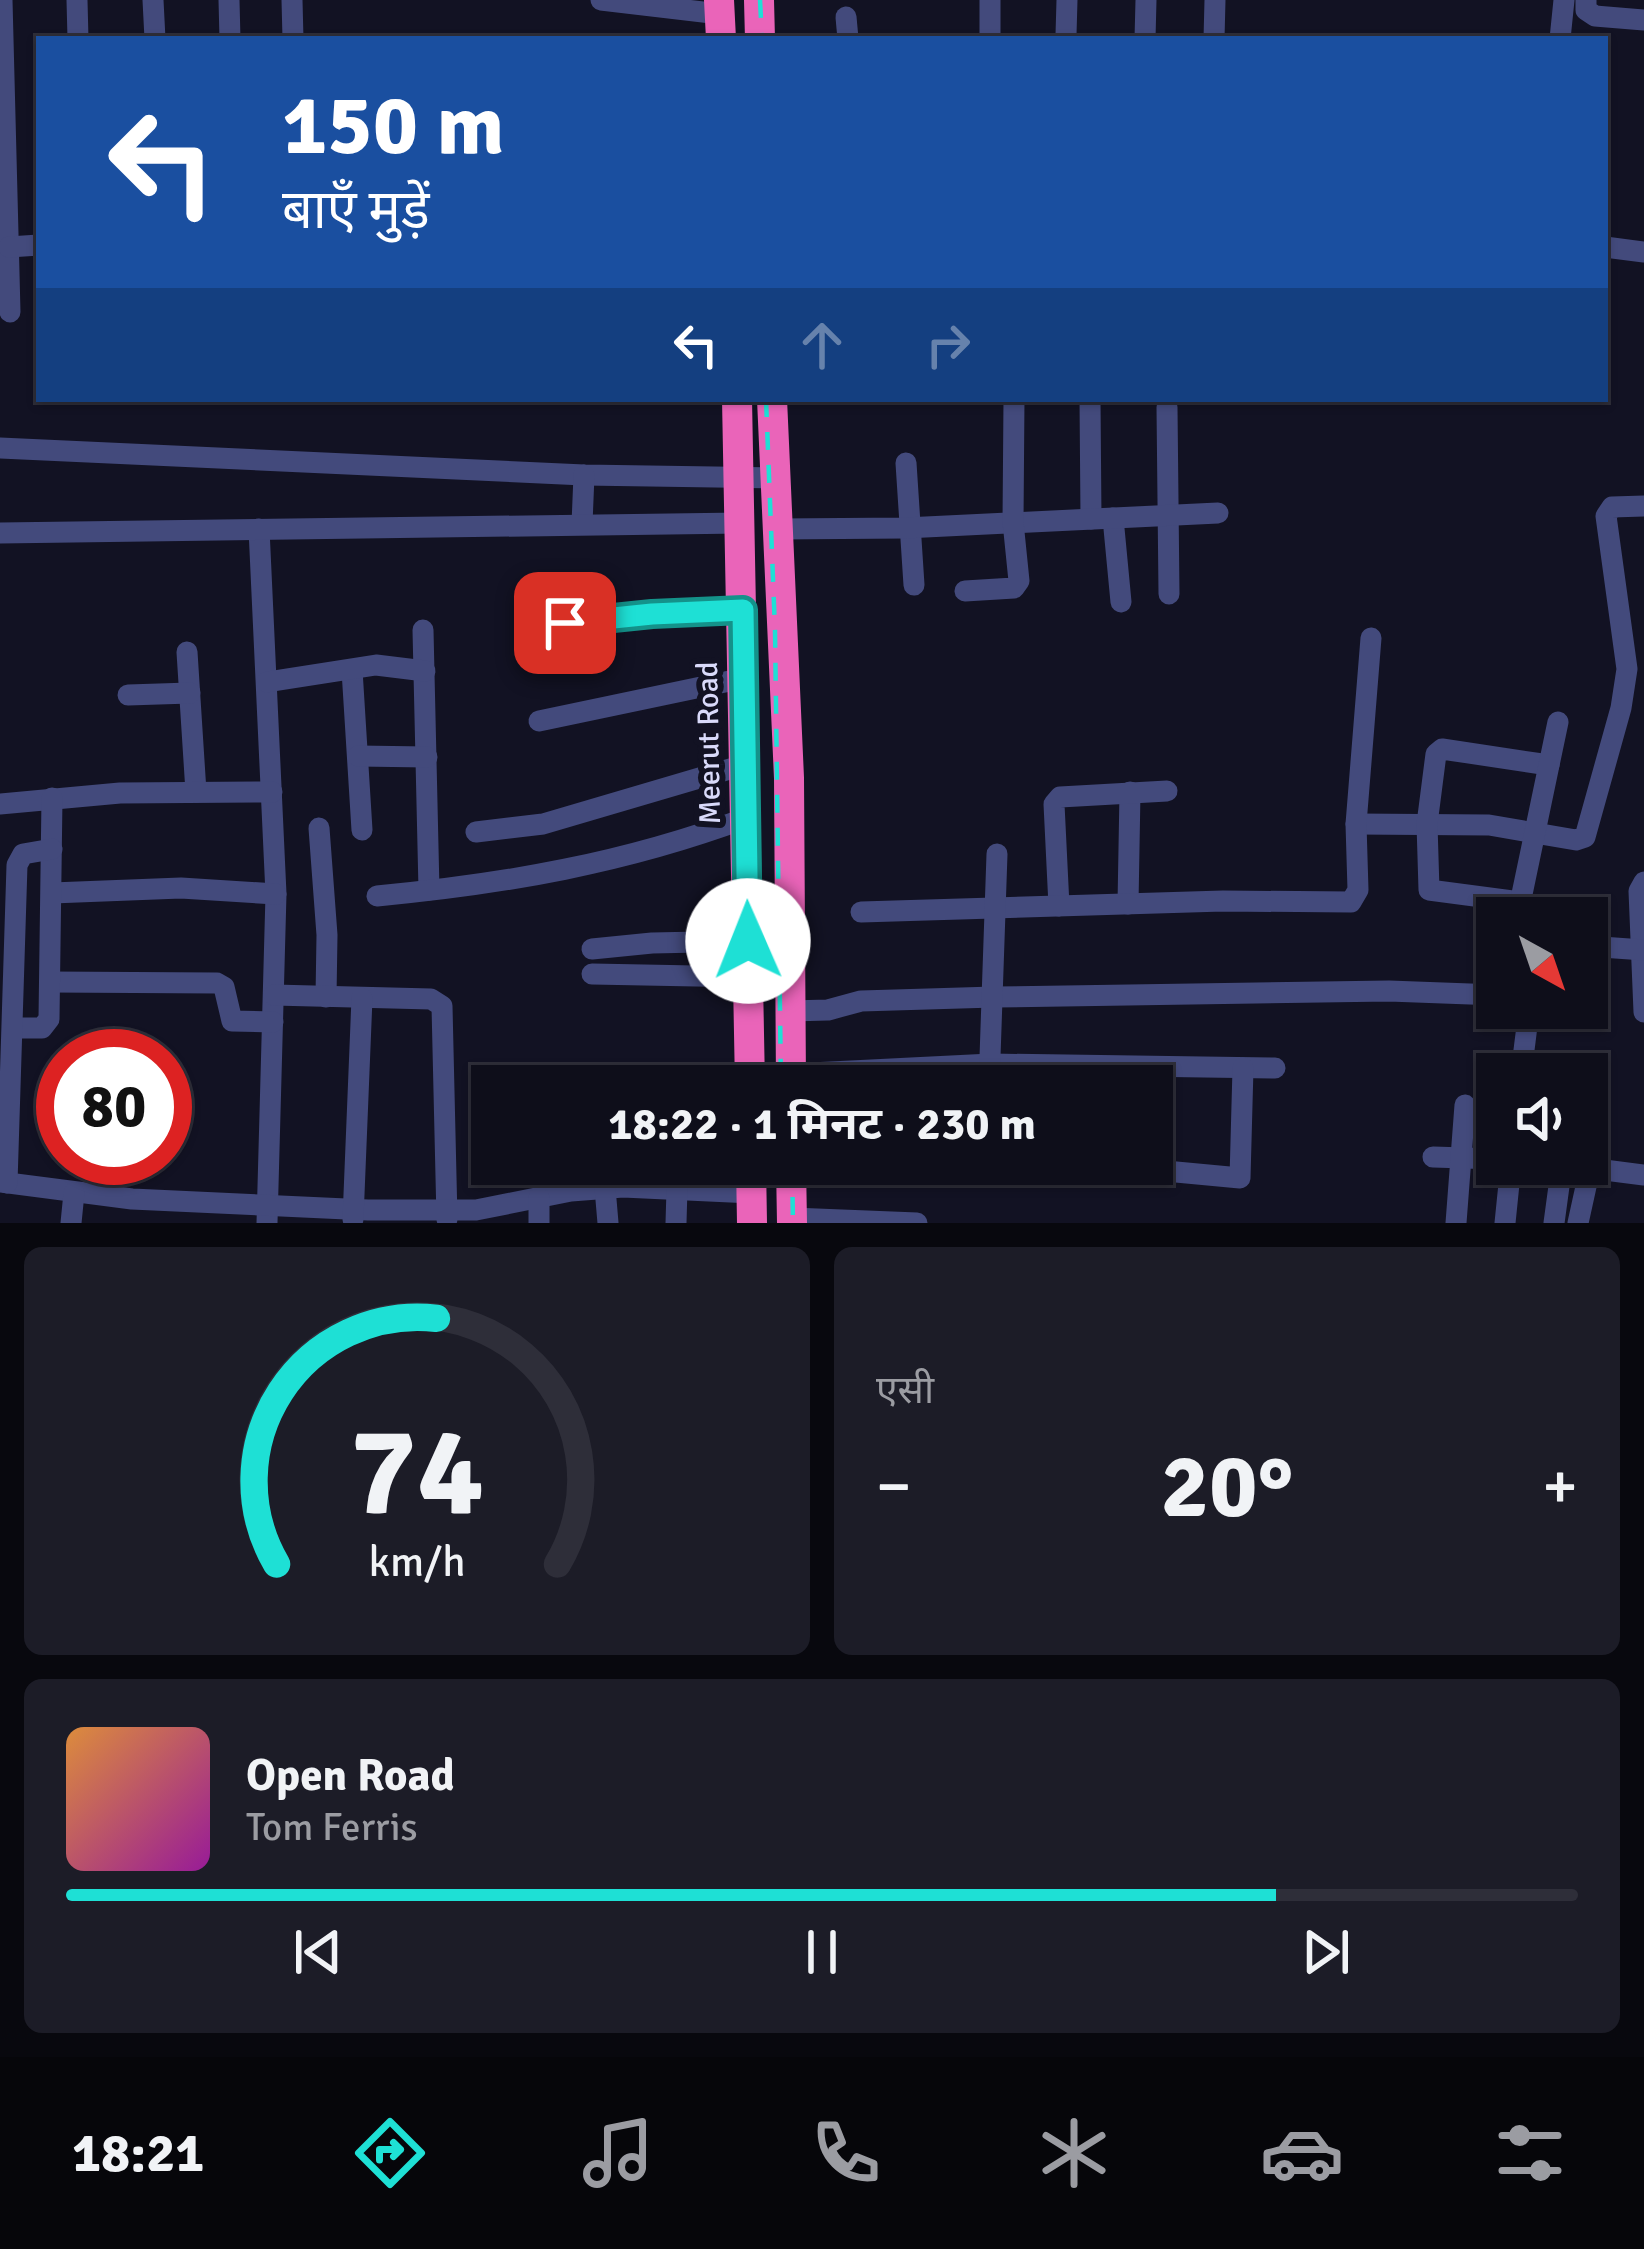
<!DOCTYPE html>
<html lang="hi">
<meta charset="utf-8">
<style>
:root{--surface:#0e0e1a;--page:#1c1c27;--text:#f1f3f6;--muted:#9b9ca2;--line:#2e2e39;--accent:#1ee0d5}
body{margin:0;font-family:Signika,"Noto Sans Devanagari",sans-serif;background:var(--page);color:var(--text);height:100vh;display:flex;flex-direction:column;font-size:45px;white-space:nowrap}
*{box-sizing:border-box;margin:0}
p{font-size:39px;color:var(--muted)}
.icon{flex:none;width:66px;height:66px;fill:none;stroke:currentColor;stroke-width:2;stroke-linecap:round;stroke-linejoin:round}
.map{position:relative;height:1223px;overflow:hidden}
.drawer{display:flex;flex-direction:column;gap:24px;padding:24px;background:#08080e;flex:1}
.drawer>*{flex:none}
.banner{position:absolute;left:36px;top:36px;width:1572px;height:366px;border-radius:0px;box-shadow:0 3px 9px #0004,0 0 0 3px var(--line);background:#1a4fa0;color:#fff;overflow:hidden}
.needle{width:78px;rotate:140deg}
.buttons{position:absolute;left:1476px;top:897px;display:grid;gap:24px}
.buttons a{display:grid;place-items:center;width:132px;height:132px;border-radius:0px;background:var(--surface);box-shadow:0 3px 9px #0004,0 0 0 3px var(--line);font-size:60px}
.speed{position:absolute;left:36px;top:1029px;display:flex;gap:24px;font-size:60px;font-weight:700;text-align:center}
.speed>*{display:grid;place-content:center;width:156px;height:156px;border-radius:50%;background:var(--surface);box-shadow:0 3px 9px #0004,0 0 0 3px var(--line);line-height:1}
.speed .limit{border:18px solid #d22;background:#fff;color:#111}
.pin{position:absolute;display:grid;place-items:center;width:102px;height:102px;color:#fff;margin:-51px;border-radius:24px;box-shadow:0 6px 18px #0006}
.me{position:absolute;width:132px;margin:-66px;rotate:359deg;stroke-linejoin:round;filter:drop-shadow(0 0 9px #0008)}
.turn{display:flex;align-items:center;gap:42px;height:252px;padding:0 48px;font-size:54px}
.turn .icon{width:156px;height:156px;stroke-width:2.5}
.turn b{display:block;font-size:84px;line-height:102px}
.lanes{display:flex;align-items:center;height:114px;padding:0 48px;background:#0003;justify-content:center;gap:60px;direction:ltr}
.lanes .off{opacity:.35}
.big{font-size:90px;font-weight:700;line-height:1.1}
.drawer .tile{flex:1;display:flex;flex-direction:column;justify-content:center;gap:18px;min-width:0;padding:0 42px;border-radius:18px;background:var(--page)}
.drawer .dial{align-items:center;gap:0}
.dial svg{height:312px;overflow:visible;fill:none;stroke:var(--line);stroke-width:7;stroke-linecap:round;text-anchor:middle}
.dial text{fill:var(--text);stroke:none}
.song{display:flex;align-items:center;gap:36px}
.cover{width:144px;height:144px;border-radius:18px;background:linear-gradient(135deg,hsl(30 70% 55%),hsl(300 70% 35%))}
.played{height:12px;border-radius:6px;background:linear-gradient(90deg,var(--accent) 80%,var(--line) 80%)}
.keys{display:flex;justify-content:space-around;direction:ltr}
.heat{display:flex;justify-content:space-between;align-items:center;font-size:66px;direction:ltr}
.drawer .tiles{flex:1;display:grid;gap:24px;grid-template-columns:1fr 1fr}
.tile:last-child{grid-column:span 2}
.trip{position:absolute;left:471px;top:1065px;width:702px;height:120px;border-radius:0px;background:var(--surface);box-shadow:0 3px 9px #0004,0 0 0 3px var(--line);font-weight:700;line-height:120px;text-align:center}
.dock{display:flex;height:192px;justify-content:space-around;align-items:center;background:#06060a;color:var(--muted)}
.dock .icon{width:84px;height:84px}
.dock .selected{color:var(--accent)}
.dock b{font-size:54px;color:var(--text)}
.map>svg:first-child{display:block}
</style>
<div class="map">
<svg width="1644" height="1223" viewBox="0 0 1644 1223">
<rect width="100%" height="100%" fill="#121223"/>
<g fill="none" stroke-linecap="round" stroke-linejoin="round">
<g stroke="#434a7c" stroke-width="21">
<path d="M 2,0 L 10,312"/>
<path d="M 77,0 L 78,39"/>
<path d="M 153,0 L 155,39"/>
<path d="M 229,0 L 230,39"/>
<path d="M 292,0 L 293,39"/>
<path d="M 601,0 L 720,14"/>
<path d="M 1586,0 L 1586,10 L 1595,16 L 1644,20"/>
<path d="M 846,17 L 848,39"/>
<path d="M 990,33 L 990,0"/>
<path d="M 1066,35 L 1067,0"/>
<path d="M 1145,39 L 1146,0"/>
<path d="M 1214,39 L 1215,0"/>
<path d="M 1560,39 L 1564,0"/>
<path d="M 9,247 L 39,245"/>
<path d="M 1605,247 L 1644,252"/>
<path d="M 1090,399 L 1091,519"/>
<path d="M 1167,407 L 1169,594"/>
<path d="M 0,448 L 584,475 L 775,478"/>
<path d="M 906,463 L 914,585"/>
<path d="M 1113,518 L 1121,602"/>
<path d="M 582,524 L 584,475"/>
<path d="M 259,529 L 276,894 L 267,1223"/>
<path d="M 778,529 L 905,528 L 1218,513"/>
<path d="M 0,533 L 741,523"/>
<path d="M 965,591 L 1014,588 L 1019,581 L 1013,522 L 1014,399"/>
<path d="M 565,623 L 652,614 L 743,610"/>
<path d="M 423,630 L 429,890"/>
<path d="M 187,652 L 196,792"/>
<path d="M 352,670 L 362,830"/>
<path d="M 267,682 L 376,665 L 425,671"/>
<path d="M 128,695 L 190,693"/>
<path d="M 539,721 L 744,678"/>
<path d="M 358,756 L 427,757"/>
<path d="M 0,804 L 120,793 L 272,792"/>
<path d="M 1356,824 L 1489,825 L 1576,840 L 1585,837 L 1621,708 L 1627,669 L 1606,516 L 1612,507 L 1644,506"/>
<path d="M 319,828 L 327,935 L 326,997"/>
<path d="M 476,832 L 543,824 L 747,764"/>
<path d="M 1644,882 L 1639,891 L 1644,1012"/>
<path d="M 52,893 L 181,888 L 276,894"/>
<path d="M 377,896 C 505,884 625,863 746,818"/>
<path d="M 1520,902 L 1429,890 L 1427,824 L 1436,754 L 1442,749 L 1549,765"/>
<path d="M 1128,904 L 1130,792"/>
<path d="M 1059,906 L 1054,804 L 1060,797 L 1167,791"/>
<path d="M 861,912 L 1223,901 L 1351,902 L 1358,890 L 1356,824 L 1371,638"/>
<path d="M 1517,918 L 1558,722"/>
<path d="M 1587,946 L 1644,950"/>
<path d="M 592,949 L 652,943 L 748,941"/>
<path d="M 592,974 L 748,977"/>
<path d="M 50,982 L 217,983 L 224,987 L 232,1021 L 273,1022"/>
<path d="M 274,995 L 431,999 L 442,1006 L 447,1219"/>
<path d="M 790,1011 L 828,1010 L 861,1001 L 994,997 L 1389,991 L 1497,995"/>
<path d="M 14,1028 L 42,1028 L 49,1019 L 52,798"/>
<path d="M 791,1074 L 991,1064 L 1275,1068"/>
<path d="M 1521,1074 L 1527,1026"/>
<path d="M 1573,1074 L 1574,1063"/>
<path d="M 989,1086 L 997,854"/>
<path d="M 1433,1157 L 1497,1159"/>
<path d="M 1091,1164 L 1240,1178 L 1243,1068"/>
<path d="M 1558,1164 L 1644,1175"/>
<path d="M 0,1182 L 132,1199 L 368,1210 L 476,1210 L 571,1191 L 623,1187 L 752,1193"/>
<path d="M 7,1183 L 17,865 L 23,854 L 52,849"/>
<path d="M 605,1188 L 608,1223"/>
<path d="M 539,1198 L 539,1223"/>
<path d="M 792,1218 L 917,1223"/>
<path d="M 353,1219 L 362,998"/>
<path d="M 71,1223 L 74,1193"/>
<path d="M 676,1223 L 677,1189"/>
<path d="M 1456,1223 L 1465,1105"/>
<path d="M 1505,1223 L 1511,1164"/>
<path d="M 1554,1223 L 1562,1164"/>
<path d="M 1578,1223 L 1587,1182"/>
</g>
<g stroke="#ea64b9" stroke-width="30">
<path d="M 719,0 L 721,39"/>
<path d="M 759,0 L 760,39"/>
<path d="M 737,399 L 750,1086"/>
<path d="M 772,399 L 789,778 L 791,1086"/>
<path d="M 751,1164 L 752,1223"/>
<path d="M 791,1164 L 792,1223"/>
</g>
<g stroke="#1ee0d5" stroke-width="4.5" stroke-dasharray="18 15" stroke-linecap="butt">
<path d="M 760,0 L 762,39"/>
<path d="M 766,399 L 775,630 L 781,1086"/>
<path d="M 792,1164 L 793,1223"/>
</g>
</g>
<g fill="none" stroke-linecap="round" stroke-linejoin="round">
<defs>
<path id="route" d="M 565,623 L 652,614 L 743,610 L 748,941"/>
</defs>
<use href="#route" stroke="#14928a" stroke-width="30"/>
<use href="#route" stroke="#1ee0d5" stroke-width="21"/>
</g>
<g text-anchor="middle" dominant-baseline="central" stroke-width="12" stroke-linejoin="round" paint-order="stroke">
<g font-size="30" fill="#d9dafa" stroke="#121223">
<text transform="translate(709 743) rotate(-91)">Meerut Road</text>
</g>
</g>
</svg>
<div class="buttons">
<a><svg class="needle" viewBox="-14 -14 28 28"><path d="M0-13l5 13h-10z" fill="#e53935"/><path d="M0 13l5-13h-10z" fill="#9b9ca2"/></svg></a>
<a><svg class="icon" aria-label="sound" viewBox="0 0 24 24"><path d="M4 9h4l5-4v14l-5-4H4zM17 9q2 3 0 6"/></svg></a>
</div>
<div class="speed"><div class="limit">80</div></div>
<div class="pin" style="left:565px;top:623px;background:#d93025"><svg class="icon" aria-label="arrive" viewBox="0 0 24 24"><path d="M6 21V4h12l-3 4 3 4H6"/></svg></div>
<svg class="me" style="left:748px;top:941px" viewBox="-20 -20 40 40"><circle r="19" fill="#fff"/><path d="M0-13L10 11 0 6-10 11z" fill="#1ee0d5"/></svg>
<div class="trip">18:22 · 1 मिनट · 230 m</div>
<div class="banner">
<div class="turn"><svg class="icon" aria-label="left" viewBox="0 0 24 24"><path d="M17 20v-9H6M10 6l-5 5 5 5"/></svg><div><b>150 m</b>बाएँ मुड़ें</div></div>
<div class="lanes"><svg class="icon" aria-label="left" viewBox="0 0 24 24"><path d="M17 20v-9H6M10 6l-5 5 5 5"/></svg><svg class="icon off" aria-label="ahead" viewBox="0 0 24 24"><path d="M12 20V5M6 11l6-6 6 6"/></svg><svg class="icon off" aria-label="right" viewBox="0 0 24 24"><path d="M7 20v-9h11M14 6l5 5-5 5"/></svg></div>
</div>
</div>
<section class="drawer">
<div class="tiles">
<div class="tile dial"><svg viewBox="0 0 100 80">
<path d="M14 69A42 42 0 1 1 86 69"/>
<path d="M14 69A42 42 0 0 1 55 6" stroke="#1ee0d5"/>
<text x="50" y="56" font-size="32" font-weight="700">74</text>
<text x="50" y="72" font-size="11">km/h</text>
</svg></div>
<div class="tile"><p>एसी</p>
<div class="heat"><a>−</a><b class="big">20°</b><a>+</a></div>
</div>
<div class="tile">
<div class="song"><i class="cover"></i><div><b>Open Road</b><p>Tom Ferris</p></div></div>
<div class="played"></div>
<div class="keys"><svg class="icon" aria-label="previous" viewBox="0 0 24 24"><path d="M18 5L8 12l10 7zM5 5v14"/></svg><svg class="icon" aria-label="pause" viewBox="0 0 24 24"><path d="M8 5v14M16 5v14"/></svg><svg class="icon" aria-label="next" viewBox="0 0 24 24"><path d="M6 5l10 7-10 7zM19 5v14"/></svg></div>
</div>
</div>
</section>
<nav class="dock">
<b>18:21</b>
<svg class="icon selected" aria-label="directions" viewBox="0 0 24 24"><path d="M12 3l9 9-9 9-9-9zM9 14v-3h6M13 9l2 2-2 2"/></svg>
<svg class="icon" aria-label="music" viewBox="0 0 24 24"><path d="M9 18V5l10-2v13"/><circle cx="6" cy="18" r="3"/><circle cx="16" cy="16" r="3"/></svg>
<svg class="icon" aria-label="phone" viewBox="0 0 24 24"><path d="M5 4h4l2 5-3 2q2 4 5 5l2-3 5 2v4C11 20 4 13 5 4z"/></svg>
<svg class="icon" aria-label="climate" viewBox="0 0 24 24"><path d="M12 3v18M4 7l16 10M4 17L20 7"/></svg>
<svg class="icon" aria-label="car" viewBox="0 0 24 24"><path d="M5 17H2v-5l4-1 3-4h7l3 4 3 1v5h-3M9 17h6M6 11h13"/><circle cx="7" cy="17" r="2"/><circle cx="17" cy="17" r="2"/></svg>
<svg class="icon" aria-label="filters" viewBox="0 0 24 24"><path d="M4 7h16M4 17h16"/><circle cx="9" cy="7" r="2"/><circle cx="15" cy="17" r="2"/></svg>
</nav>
